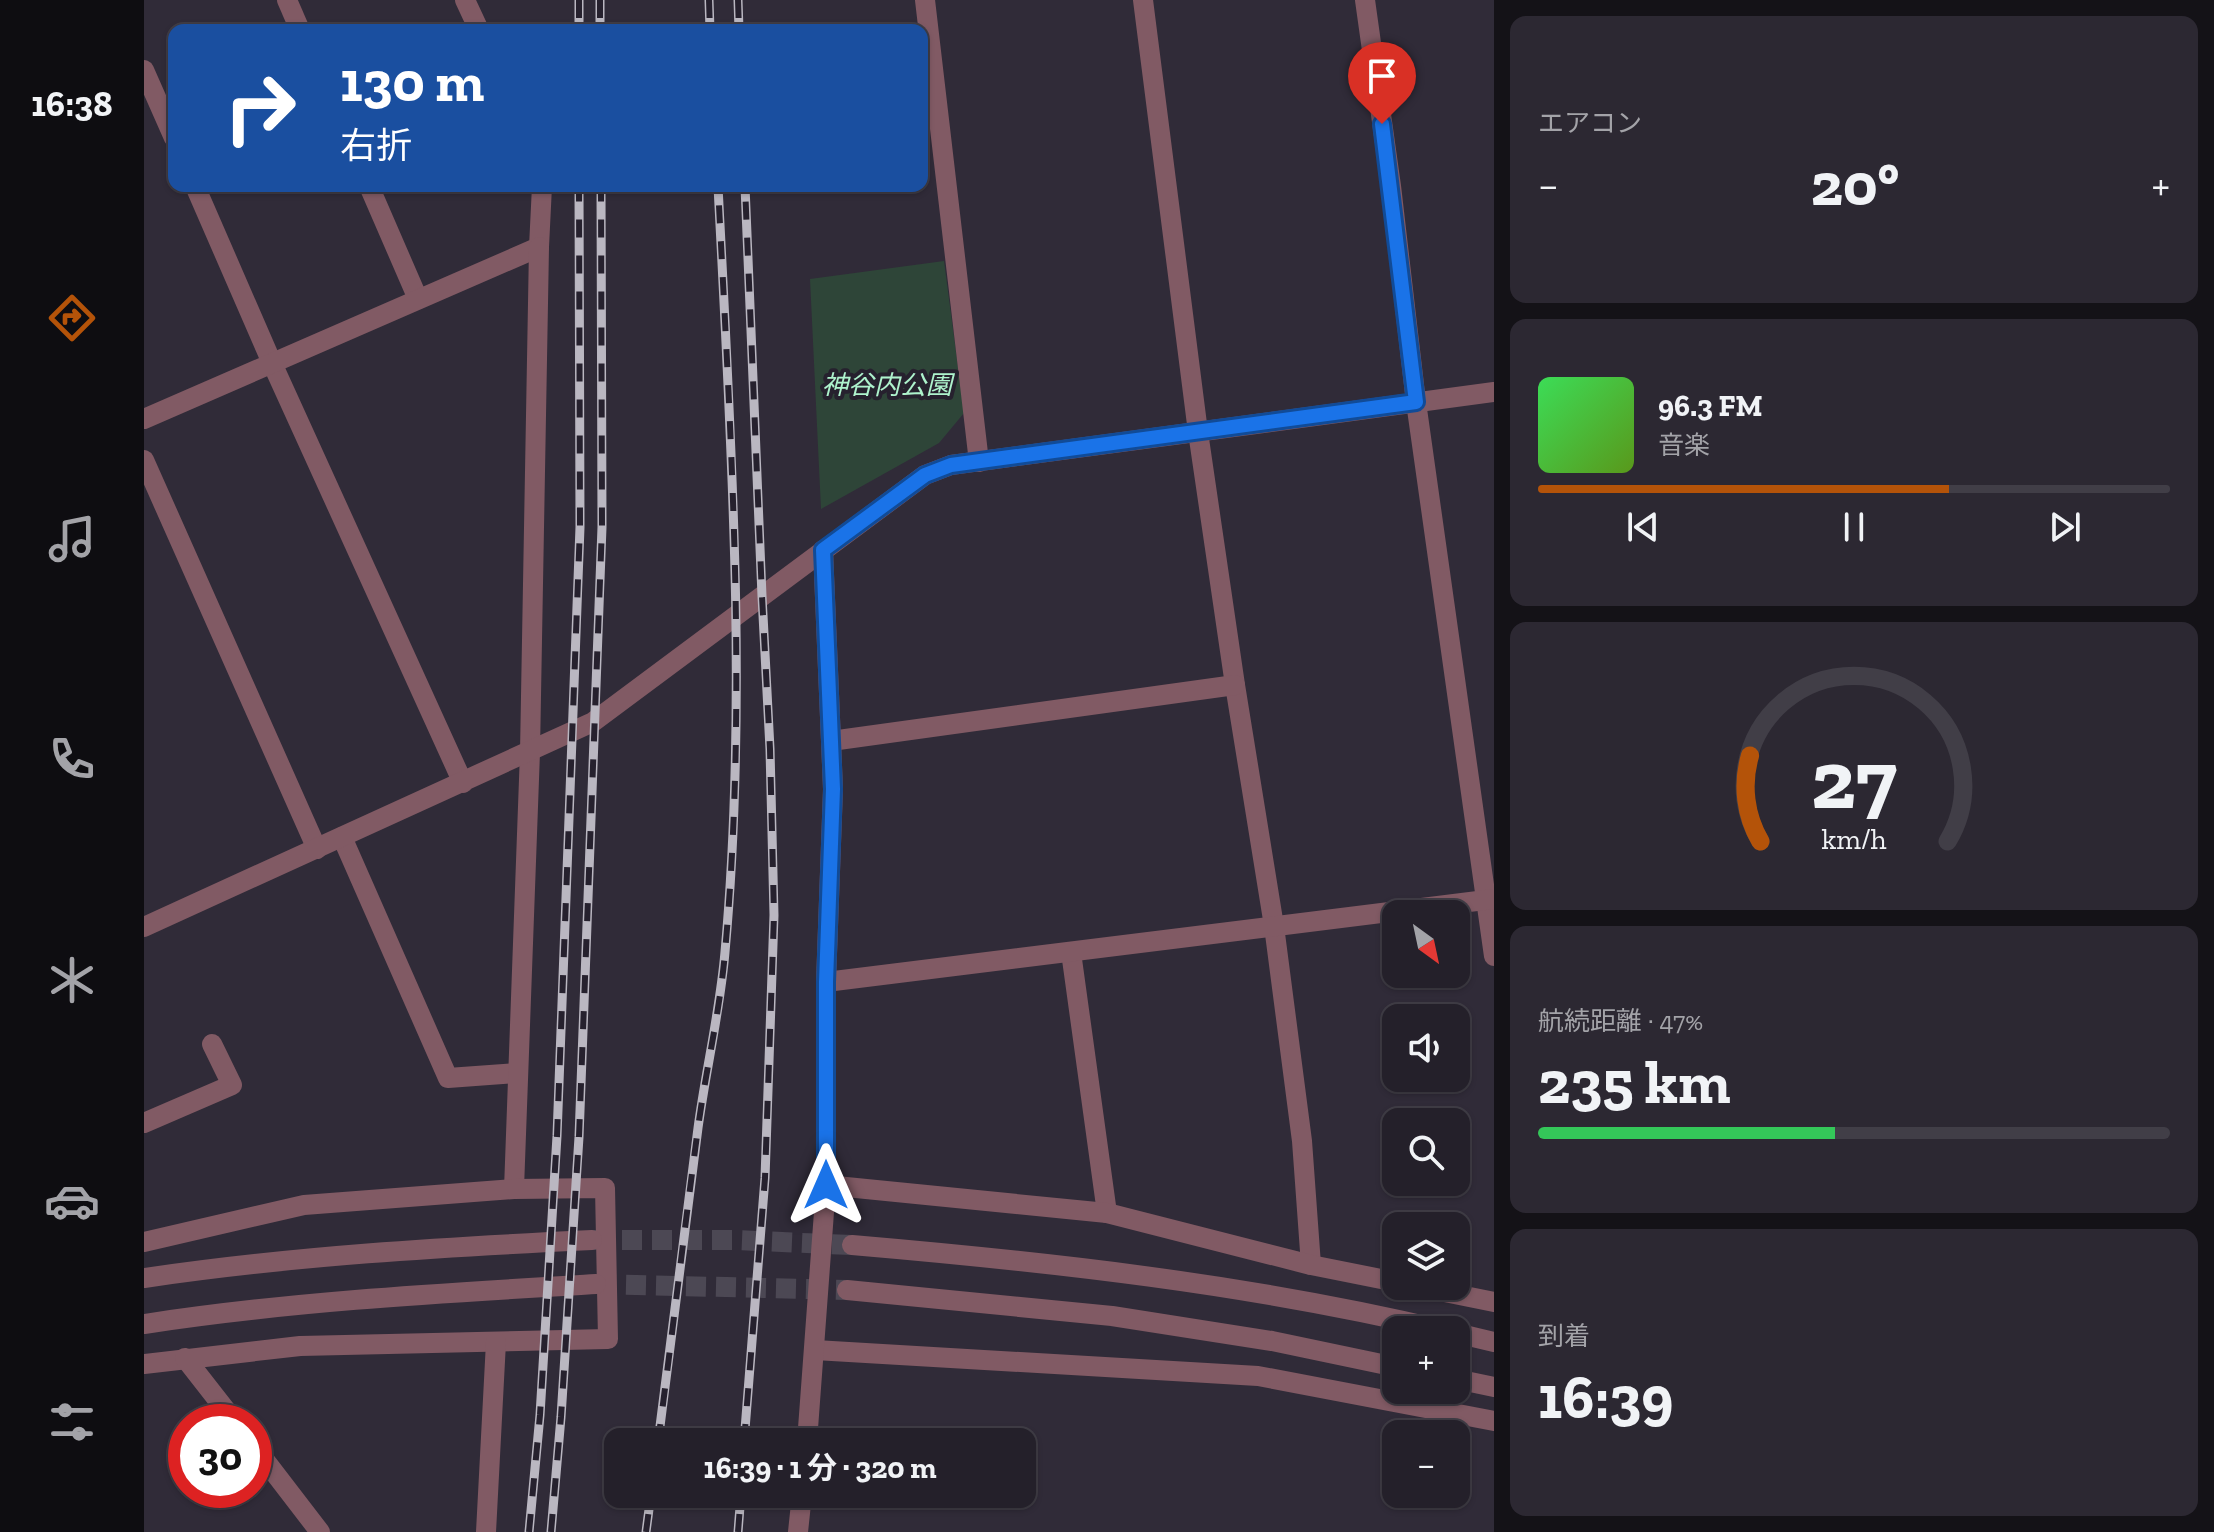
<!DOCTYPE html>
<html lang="ja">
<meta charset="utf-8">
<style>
:root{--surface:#24202a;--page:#2c2832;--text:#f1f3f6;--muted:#a3a3a8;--line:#413e47;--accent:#b45309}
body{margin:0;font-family:"Zilla Slab","Noto Sans JP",serif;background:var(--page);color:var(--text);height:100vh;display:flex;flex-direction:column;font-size:30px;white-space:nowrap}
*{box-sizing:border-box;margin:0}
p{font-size:26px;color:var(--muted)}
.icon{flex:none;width:44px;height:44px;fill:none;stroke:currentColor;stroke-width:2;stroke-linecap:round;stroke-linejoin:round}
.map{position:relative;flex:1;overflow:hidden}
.panel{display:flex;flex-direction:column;gap:16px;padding:16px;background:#141217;width:720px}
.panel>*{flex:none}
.guide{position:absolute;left:24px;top:24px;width:760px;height:168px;border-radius:16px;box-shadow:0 2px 6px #0004,0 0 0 2px var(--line);background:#1a4fa0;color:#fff;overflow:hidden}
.needle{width:52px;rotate:147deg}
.controls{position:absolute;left:1238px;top:900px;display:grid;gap:16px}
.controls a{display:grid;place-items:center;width:88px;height:88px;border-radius:16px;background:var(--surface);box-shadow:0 2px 6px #0004,0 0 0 2px var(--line);font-size:40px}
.speed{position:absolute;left:24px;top:1404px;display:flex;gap:16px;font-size:40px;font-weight:700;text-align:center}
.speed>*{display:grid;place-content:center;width:104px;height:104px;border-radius:50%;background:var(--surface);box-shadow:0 2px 6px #0004,0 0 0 2px var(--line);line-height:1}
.speed .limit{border:12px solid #d22;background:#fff;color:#111}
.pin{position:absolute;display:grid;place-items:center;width:68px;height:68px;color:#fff;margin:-82px -34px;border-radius:50% 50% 50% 0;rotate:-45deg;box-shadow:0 0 8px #0007}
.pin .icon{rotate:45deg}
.me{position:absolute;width:88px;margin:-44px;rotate:0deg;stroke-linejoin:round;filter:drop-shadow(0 0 6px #0008)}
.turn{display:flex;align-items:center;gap:28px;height:168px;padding:0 40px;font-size:36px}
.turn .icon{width:104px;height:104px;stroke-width:2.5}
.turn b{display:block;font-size:56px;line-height:68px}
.big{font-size:60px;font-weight:700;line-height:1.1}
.panel .widget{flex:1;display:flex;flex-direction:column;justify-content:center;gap:12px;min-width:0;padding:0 28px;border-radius:16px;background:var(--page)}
.panel .dial{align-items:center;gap:0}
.dial svg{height:208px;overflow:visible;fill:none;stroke:var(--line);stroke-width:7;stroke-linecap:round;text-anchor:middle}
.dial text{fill:var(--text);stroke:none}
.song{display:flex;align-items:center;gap:24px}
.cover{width:96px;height:96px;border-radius:12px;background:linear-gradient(135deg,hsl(130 70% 55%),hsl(90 70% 35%))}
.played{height:8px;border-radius:4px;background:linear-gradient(90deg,var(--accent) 65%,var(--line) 65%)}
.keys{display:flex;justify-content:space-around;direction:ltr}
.heat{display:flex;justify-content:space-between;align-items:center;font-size:44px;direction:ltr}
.charge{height:12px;border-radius:6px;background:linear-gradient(90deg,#34c759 47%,var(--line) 0)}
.trip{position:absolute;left:460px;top:1428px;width:432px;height:80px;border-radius:16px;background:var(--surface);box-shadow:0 2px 6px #0004,0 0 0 2px var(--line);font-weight:700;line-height:80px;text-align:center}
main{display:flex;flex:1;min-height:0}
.dock{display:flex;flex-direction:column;width:144px;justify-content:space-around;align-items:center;background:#0e0d11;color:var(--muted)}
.dock .icon{width:56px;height:56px}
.dock .selected{color:var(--accent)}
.dock b{font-size:36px;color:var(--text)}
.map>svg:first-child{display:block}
</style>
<main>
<nav class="dock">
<b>16:38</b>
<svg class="icon selected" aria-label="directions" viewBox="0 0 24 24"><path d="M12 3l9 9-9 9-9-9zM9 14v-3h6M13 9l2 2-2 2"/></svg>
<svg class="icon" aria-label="music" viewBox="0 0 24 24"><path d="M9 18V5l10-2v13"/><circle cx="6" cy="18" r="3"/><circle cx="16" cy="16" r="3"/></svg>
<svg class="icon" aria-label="phone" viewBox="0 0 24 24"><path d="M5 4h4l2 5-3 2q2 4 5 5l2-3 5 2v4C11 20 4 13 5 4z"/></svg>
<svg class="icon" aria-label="climate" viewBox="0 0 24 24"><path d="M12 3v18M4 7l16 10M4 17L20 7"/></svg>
<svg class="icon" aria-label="car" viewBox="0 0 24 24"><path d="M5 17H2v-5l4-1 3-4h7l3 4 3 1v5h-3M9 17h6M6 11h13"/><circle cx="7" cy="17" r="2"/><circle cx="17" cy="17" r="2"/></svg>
<svg class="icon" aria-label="filters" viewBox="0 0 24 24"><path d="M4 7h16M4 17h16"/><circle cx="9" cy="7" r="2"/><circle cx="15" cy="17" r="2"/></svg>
</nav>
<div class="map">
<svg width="1350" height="1532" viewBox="0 0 1350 1532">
<rect width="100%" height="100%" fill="#302b38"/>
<path fill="#2e4538" d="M 800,261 L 820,413 L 795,443 L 677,509 L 666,279 Z"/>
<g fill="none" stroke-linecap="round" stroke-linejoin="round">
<g stroke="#4c4854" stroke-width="20" stroke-dasharray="20 10" stroke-linecap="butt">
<path d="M 448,1240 L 590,1240 L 708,1245"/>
<path d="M 452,1284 L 703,1290"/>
</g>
<g stroke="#815a64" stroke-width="20">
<path d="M 143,0 L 156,30"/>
<path d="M 321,0 L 335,30"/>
<path d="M 781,0 L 835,462"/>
<path d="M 999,0 L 1054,432 L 1091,685 L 1130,926 L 1158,1141 L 1167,1265"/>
<path d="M 1221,0 L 1247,186 L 1272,402 L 1350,956"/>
<path d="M 0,70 L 30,138"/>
<path d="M 51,186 L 128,363 L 319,783"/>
<path d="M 225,186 L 274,299"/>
<path d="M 0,419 L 395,247 L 398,186"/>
<path d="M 0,460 L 173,849"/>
<path d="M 687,741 L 1091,685"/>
<path d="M 198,837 L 304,1078 L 374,1073"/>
<path d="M 927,952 L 963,1213"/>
<path d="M 682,982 L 1350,899"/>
<path d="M 0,1123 L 88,1085 L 68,1044"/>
<path d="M 682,1185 L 963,1213 L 1167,1265 L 1252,1282"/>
<path d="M 370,1189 L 386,752 L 395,247"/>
<path d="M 0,1242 L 160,1205 L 370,1189 L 461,1188 L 464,1339 L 156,1346 L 0,1364"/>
<path d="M 1271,1286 L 1350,1302"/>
<path d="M 671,1350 L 1114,1376 L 1350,1421"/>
<path d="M 41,1358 L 91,1422"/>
<path d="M 663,1442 L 682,1185 L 682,982 L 689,789 L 679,550"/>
<path d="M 110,1446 L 176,1532"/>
<path d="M 342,1532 L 352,1342"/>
<path d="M 654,1532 L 658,1494"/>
</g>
<g stroke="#815a64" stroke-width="20">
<path d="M 0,927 L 449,722 L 781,475 L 807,465 L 1350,392"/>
<path d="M 708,1245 C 906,1262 1105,1284 1299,1330"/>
<path d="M 0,1278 C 148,1256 299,1247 448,1240"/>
<path d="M 703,1290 L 968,1316 L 1128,1341 L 1252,1367"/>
<path d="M 0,1324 C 150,1301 301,1293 452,1284"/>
<path d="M 1312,1333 L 1350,1342"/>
<path d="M 1312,1379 L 1350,1387"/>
</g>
<defs>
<g id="rail">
<path d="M 435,0 L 435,30"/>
<path d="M 456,0 L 456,30"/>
<path d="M 565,0 L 566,30"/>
<path d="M 594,0 L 595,30"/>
<path d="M 514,1442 C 528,1337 540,1232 554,1128 C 562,1069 576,1011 581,952 C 604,698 587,441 574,186"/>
<path d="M 600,1442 L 621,1178 L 630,915 L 626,749 L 618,596 L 601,186"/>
<path d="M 385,1532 L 396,1415 L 413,1136 L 436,527 L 435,186"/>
<path d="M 407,1532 L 417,1417 L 435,1137 L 458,527 L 457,186"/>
<path d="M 502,1532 L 507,1494"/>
<path d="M 594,1532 L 597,1494"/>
</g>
</defs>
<use href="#rail" stroke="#bab7c1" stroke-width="9"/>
<use href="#rail" stroke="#26212e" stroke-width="6" stroke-dasharray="18" stroke-linecap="butt"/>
</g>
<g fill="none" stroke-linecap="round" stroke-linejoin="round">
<defs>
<path id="route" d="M 682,1185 L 682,982 L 689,789 L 679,550 L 781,475 L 807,465 L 1272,402 L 1238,124"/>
</defs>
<use href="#route" stroke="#114b97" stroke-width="20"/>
<use href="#route" stroke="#1a73e8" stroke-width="14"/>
</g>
<g text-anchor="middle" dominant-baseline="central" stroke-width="8" stroke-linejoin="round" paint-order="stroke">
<g font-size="26" font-style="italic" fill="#aef3cd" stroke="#26212e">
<text x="743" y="385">神谷内公園</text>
</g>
</g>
</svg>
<div class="controls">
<a><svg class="needle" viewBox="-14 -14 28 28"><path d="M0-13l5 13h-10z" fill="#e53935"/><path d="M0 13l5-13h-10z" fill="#a3a3a8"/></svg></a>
<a><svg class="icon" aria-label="sound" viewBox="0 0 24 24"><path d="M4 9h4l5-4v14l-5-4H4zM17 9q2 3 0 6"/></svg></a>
<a><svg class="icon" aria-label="search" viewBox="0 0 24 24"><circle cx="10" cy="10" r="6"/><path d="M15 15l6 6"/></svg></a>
<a><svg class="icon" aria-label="layers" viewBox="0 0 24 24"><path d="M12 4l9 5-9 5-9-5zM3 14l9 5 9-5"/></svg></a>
<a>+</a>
<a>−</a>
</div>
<div class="speed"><div class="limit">30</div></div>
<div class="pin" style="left:1238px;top:124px;background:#d93025"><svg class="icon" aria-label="arrive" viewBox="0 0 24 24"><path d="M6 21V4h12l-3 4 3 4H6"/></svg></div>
<svg class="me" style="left:682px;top:1185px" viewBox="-20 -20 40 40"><path d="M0-17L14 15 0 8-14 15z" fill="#1a73e8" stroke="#fff" stroke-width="4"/></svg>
<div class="trip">16:39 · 1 分 · 320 m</div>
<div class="guide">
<div class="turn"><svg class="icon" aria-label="right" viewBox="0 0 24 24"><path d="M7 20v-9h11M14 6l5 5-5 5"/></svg><div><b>130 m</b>右折</div></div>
</div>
</div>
<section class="panel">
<div class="widget"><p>エアコン</p>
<div class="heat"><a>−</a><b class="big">20°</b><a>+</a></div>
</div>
<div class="widget">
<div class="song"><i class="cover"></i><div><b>96.3 FM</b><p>音楽</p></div></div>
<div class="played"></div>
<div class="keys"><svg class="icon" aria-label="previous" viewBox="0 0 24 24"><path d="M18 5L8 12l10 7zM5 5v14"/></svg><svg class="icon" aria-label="pause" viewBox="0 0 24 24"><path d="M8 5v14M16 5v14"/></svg><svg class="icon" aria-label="next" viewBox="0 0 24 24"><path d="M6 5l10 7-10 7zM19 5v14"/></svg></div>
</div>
<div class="widget dial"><svg viewBox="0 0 100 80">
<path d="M14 69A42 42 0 1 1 86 69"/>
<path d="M14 69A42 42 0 0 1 10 36" stroke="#b45309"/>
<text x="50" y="56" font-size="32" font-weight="700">27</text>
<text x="50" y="72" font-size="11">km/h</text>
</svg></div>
<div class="widget"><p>航続距離 · 47%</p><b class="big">235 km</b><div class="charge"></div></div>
<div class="widget"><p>到着</p><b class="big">16:39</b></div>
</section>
</main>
